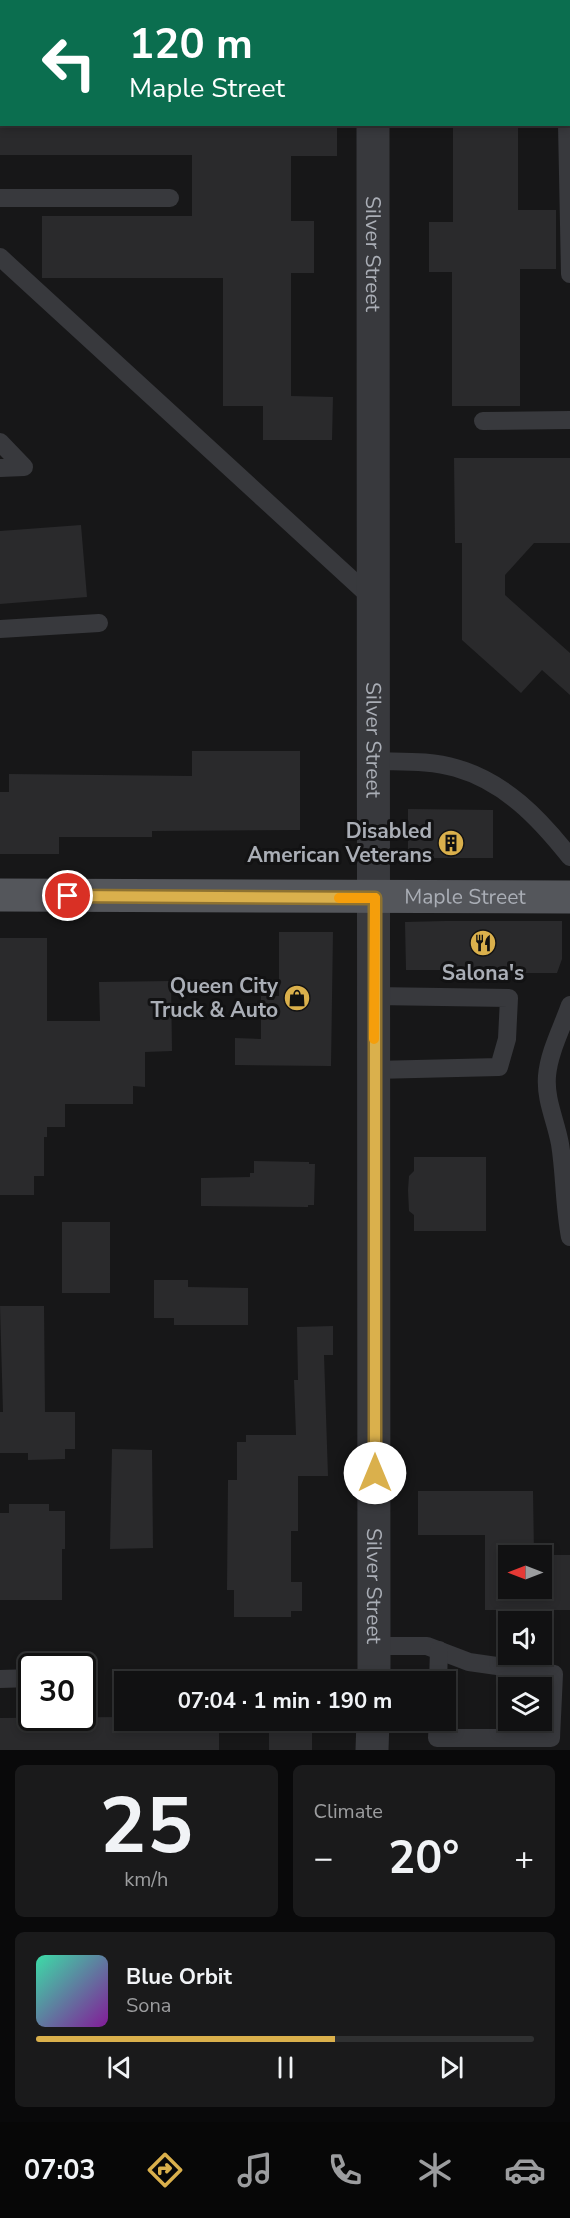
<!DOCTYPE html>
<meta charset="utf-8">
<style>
:root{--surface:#111112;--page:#1a1a1b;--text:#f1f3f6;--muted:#9c9d9f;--line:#303132;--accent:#dab04c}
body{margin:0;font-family:"Nunito Sans",sans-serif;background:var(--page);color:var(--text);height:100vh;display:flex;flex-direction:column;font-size:22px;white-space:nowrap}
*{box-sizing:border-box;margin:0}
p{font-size:20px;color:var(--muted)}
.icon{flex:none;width:33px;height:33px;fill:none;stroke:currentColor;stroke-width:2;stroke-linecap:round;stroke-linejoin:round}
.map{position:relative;height:1750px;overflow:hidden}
.details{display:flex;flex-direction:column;gap:15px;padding:15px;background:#09090a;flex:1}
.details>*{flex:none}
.guide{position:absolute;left:0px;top:0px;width:570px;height:126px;box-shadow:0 3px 9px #0003,0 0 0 2px var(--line);background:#0b6e4f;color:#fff;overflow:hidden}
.needle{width:39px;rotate:270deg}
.fabs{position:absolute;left:498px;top:1545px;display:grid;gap:12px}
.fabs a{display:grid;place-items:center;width:54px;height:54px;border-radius:0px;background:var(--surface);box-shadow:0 3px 9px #0003,0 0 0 2px var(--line);font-size:30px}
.speed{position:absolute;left:18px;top:1653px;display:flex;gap:12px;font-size:30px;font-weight:700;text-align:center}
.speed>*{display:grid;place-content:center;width:78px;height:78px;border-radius:50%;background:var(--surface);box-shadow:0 3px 9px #0003,0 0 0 2px var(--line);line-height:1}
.speed .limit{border:3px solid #111;border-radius:9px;background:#fff;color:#111}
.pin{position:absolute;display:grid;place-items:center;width:51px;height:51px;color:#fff;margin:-26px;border:3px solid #fff;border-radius:50%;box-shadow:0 2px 6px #0007}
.me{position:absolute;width:66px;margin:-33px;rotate:0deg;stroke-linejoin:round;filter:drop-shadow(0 0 4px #0008)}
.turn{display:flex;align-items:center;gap:21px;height:126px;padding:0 30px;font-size:27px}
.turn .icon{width:78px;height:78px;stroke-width:2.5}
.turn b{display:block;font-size:42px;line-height:51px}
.big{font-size:45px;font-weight:700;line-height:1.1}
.details .tile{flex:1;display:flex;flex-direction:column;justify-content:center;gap:9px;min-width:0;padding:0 21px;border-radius:9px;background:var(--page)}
.details .dial{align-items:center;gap:0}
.dial b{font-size:78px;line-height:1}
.song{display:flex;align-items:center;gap:18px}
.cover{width:72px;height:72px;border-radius:9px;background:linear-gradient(135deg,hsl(160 70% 55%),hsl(290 70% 35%))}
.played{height:6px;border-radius:3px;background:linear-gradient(90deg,var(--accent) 60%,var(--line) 60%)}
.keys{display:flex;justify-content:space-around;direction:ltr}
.heat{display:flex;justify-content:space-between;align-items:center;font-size:33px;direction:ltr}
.details .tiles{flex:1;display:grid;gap:15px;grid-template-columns:1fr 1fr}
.tile:last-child{grid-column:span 2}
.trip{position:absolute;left:114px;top:1671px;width:342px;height:60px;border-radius:0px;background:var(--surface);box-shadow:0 3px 9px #0003,0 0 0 2px var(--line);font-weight:700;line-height:60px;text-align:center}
.menu{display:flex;height:96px;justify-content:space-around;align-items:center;background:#070707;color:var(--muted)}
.menu .icon{width:42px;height:42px}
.menu .current{color:var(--accent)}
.menu b{font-size:27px;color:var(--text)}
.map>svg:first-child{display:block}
</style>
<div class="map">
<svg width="570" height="1750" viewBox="0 0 570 1750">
<rect width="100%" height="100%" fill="#171718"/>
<g fill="#2a2a2c" fill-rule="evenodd">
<path d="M 0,124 L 337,124 L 337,156 L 291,156 L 291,221 L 314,221 L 314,273 L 291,273 L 291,396 L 333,397 L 332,440 L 263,440 L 263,406 L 223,406 L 223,278 L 42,278 L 42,216 L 192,216 L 192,155 L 0,155 Z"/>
<path d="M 453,124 L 518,124 L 518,210 L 556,210 L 556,269 L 520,269 L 520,406 L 452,406 L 452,272 L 429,272 L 429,222 L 453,222 Z"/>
<path d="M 454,458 L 570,458 L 570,543 L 534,543 L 505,575 L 505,595 L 570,653 L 570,695 L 542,670 L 521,693 L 462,640 L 462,543 L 455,543 Z"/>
<path d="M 81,525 L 87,597 L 0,604 L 0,531 Z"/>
<path d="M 192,751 L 300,751 L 300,830 L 152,831 L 152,837 L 59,837 L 59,854 L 0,854 L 0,792 L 9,792 L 9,774 L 192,776 Z"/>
<path d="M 408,809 L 493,810 L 493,858 L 408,858 Z"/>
<path d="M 445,921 L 562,921 L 562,959 L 557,973 L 495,973 L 495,977 L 452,977 L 452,970 L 406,970 L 405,922 Z"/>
<path d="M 279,932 L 333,932 L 331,1066 L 235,1065 L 235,1038 L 261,1039 L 261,996 L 279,996 Z"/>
<path d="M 0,938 L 47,938 L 47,1021 L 100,1021 L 99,982 L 171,981 L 172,1051 L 145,1052 L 145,1087 L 133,1086 L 133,1104 L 65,1104 L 65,1127 L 47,1127 L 47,1137 L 44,1137 L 44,1176 L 34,1176 L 34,1195 L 0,1195 Z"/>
<path d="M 414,1157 L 486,1157 L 486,1231 L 414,1231 L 414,1215 L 409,1211 L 408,1190 L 409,1176 L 414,1171 Z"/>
<path d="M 254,1161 L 309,1162 L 309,1164 L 315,1164 L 314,1205 L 308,1205 L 308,1207 L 201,1206 L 201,1178 L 250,1177 L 250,1173 L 254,1173 Z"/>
<rect x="62" y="1222" width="48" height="71"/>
<path d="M 154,1280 L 188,1280 L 188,1287 L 248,1288 L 248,1325 L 174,1325 L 174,1318 L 154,1318 Z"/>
<path d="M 0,1306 L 44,1306 L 45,1412 L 75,1412 L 75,1449 L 65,1449 L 65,1459 L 28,1460 L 28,1453 L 0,1453 L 0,1412 L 3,1412 Z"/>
<path d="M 333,1326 L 333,1355 L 324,1355 L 328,1476 L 298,1476 L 298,1531 L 291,1531 L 291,1582 L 302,1582 L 302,1611 L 291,1611 L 291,1617 L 234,1617 L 234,1590 L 227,1590 L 228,1480 L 237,1480 L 237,1442 L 246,1442 L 246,1435 L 296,1435 L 294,1380 L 298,1380 L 297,1327 Z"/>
<path d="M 112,1449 L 152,1450 L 153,1548 L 110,1549 Z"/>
<path d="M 418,1491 L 533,1491 L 534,1555 L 570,1555 L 570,1610 L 485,1610 L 485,1535 L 418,1535 ZM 508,1556 L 542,1556 L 542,1588 L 508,1588 Z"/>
<path d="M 9,1504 L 49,1504 L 49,1511 L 65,1511 L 65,1549 L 62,1549 L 62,1600 L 0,1600 L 0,1513 L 9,1513 Z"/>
<rect x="134" y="1677" width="85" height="5"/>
<path d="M 124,1717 L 124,1720 L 219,1720 L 219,1750 L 0,1750 L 0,1718 Z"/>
<rect x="269" y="1720" width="43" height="30"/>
</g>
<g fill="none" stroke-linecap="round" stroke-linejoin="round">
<g stroke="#38393d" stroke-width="18">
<path d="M 568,100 L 570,100"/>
<path d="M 567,124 L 570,274"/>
<path d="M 0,198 L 170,198"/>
<path d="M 0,257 L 374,600"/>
<path d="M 483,421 L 570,420"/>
<path d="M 0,442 L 24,467 L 0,468"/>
<path d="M 0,629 L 99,623"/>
<path d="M 374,761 C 400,762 430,760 456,768 C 505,782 539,818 570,857"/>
<path d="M 374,996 L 509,998 L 507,1039 L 499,1067 L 374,1070"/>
<path d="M 570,1005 C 562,1028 549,1052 547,1076 C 545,1100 556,1121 560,1144 C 565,1175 564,1206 570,1237"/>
<path d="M 375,1646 L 427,1646 L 469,1662 L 554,1674 L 551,1738 L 437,1738 L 438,1720"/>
<path d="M 0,1679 L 32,1678"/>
<path d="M 438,1682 L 439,1650"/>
</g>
<g stroke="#38393d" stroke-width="33">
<path d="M 372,0 L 372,2"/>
<path d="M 21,2 L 21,0"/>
<path d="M 0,45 L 2,45"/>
<path d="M 568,45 L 570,45"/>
<path id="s1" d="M 373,124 L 374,1682"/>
<path d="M 372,1750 L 373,1720"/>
</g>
<path stroke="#54565b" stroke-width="33" id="s2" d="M 0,895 L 570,897"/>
</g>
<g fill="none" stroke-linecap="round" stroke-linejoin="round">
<defs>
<path id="route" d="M 68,896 L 375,898 L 375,1473"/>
</defs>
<use href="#route" stroke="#8e7231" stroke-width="15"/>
<use href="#route" stroke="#dab04c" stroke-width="10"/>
<path stroke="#f59e0b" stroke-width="10" d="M 339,898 L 375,898 L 374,1039"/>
</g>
<defs>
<symbol id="building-disc" viewBox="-11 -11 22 22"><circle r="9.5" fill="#dab04c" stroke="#121213"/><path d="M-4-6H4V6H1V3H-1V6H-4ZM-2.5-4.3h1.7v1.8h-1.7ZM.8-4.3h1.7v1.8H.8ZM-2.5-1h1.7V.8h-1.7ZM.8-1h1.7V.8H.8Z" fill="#111"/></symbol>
<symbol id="restaurant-disc" viewBox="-11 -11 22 22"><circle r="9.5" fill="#dab04c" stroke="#121213"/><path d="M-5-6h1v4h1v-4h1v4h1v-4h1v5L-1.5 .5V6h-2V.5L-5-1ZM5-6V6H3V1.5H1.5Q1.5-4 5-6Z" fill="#111"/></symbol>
<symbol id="shop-disc" viewBox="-11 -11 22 22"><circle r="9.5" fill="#dab04c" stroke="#121213"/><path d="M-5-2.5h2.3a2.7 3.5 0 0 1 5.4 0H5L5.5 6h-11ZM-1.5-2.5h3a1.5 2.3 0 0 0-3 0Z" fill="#111"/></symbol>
</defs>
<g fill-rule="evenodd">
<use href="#building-disc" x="436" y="828" width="30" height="30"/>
<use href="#restaurant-disc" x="468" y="928" width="30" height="30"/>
<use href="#shop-disc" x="282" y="983" width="30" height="30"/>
</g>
<g text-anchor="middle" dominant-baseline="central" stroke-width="6" stroke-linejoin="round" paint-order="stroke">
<g font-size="21" fill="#aaaeb6" stroke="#121213">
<text stroke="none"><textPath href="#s1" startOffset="130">Silver Street</textPath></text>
<text stroke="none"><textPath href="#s1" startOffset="616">Silver Street</textPath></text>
<text stroke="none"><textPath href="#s2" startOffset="465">Maple Street</textPath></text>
<text stroke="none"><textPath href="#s1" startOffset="1462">Silver Street</textPath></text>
</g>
<g font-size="21" font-weight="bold" fill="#aaaeb6" stroke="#121213" text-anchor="end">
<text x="432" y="831">Disabled<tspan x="432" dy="24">American Veterans</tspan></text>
<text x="483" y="973" text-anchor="middle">Salona's</text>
<text x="278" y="986">Queen City<tspan x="278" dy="24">Truck &amp; Auto</tspan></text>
</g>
</g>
</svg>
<div class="fabs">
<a><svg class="needle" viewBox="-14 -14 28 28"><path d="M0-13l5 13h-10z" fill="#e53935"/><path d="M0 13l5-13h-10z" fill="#9c9d9f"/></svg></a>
<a><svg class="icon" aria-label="sound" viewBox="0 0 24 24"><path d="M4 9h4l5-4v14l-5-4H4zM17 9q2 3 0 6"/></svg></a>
<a><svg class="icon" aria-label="layers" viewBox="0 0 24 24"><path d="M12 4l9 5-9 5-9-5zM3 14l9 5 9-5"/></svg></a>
</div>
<div class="speed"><div class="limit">30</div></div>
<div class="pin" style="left:68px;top:896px;background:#d93025"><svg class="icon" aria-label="arrive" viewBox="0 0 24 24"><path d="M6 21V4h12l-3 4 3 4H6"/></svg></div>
<svg class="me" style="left:375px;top:1473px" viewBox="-20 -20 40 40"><circle r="19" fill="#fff"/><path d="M0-13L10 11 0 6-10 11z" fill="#dab04c"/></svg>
<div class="trip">07:04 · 1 min · 190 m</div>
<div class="guide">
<div class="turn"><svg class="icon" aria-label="left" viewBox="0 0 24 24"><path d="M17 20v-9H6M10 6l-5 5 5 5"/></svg><div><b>120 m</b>Maple Street</div></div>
</div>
</div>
<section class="details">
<div class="tiles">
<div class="tile dial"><b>25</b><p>km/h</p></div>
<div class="tile"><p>Climate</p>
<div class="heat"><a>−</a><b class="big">20°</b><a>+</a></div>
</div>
<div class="tile">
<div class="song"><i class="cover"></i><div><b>Blue Orbit</b><p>Sona</p></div></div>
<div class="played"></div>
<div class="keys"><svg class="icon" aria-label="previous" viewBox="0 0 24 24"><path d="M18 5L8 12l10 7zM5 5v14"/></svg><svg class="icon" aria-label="pause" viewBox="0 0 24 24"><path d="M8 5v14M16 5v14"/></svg><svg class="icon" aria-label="next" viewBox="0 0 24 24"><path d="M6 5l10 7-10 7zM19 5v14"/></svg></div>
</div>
</div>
</section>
<nav class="menu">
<b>07:03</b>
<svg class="icon current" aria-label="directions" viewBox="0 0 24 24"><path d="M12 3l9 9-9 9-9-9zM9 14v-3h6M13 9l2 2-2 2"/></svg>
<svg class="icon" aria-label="music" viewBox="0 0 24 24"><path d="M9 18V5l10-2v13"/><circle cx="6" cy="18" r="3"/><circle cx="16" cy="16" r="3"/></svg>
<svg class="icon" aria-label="phone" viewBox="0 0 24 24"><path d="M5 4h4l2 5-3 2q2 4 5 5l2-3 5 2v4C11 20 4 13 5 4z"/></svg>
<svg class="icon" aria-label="climate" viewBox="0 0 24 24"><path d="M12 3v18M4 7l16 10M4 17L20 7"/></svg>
<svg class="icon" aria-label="car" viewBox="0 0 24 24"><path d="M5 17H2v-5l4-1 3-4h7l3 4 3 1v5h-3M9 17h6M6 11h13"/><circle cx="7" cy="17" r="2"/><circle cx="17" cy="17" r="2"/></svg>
</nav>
